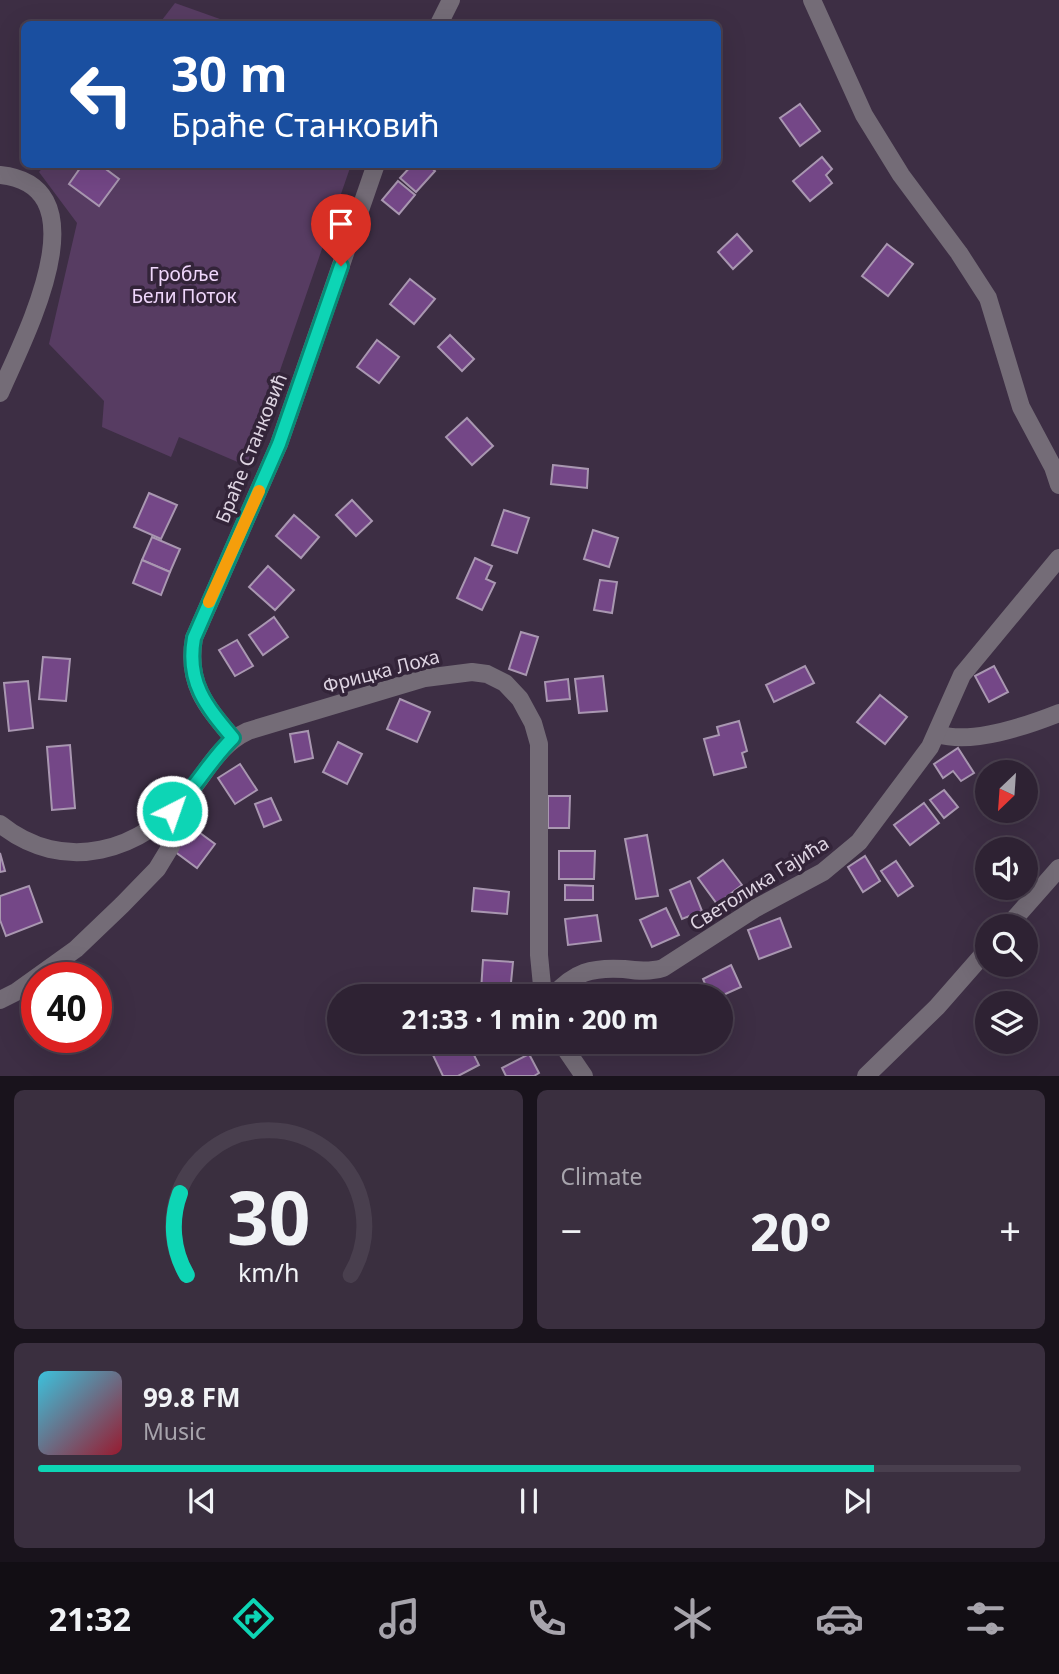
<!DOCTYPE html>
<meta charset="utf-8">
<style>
:root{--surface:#2e2233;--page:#3a2f3f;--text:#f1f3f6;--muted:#a7a4ac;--line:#493f4e;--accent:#0dd5b5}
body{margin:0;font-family:"Noto Sans",sans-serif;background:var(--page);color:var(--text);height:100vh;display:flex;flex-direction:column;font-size:26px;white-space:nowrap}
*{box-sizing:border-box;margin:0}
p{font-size:23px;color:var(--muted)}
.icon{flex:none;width:38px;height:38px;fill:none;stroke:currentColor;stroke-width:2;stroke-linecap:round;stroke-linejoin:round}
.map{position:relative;height:1076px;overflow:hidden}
.side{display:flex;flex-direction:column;gap:14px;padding:14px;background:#19131c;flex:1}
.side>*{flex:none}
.hud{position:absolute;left:21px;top:21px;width:700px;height:147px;border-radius:10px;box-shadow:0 7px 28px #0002,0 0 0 2px var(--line);background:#1a4fa0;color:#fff;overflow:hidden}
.needle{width:46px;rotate:205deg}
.controls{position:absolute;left:975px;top:760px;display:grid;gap:14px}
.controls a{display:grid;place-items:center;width:63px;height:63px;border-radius:50%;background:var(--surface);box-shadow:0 7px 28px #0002,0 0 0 2px var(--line);font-size:35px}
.speed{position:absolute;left:21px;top:962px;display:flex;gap:14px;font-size:35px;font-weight:700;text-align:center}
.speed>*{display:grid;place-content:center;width:91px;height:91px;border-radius:50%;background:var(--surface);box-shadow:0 7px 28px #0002,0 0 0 2px var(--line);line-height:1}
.speed .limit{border:10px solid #d22;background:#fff;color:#111}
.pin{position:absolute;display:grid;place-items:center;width:60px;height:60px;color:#fff;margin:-72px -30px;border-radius:50% 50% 50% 0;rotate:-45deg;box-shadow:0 0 7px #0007}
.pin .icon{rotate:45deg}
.me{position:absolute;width:77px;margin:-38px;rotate:41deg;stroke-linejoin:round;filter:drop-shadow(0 0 5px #0008)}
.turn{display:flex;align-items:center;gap:24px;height:147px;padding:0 35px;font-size:32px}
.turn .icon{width:91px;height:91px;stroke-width:2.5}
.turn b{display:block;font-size:49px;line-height:60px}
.big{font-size:52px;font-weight:700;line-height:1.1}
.side .card{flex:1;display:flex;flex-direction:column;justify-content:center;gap:10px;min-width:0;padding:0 24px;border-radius:10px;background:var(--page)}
.side .dial{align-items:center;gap:0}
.dial svg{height:182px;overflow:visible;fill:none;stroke:var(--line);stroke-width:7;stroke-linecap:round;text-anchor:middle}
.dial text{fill:var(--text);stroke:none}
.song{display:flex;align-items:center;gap:21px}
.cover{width:84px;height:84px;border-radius:10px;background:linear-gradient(135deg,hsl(190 70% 55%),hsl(350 70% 35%))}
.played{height:7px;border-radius:4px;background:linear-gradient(90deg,var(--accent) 85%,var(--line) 85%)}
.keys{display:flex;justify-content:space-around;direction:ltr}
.heat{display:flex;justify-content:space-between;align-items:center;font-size:38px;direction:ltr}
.side .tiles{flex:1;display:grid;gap:14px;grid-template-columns:1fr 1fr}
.card:last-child{grid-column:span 2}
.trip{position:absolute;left:327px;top:984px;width:406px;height:70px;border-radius:35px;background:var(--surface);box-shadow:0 7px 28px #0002,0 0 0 2px var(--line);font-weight:700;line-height:70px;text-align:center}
.tabs{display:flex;height:112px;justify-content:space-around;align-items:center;background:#120e14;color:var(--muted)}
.tabs .icon{width:49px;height:49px}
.tabs .selected{color:var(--accent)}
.tabs b{font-size:32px;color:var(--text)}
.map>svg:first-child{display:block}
</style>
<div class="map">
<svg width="1059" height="1076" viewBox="0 0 1059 1076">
<rect width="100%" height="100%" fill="#3d2e44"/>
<g fill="#573c62">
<path d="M 175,3 L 234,24 L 159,24 Z"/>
<path d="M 46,164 L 351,165 L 247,466 L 179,437 L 171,457 L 102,427 L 104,401 L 49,344 L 77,223 L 39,172 Z"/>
</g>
<g fill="#744787" stroke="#a997b1" stroke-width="2">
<path d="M 800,104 L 820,131 L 800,146 L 780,118 Z"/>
<path d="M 822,157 L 832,169 L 826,175 L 832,183 L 810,201 L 793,181 Z"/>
<path d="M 83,164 L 99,164 L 119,179 L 99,206 L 69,184 Z"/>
<path d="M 413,164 L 427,164 L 435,171 L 416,192 L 400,178 Z"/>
<path d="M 398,181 L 415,195 L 399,214 L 382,200 Z"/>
<path d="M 737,234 L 752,251 L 733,269 L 718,252 Z"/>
<path d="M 887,244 L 913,264 L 888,296 L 862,276 Z"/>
<path d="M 410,279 L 435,299 L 414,324 L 390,304 Z"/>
<path d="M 450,335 L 474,359 L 462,371 L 438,347 Z"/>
<path d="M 377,340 L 399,357 L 379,383 L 357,367 Z"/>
<path d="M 467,418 L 493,446 L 472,465 L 446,437 Z"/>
<path d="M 553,465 L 588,469 L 587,488 L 551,484 Z"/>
<path d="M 149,493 L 177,505 L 161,539 L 134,527 Z"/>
<path d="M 352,500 L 372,521 L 356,536 L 336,515 Z"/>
<path d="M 504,510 L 529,518 L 517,553 L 492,545 Z"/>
<path d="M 294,515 L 319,537 L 301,558 L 276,536 Z"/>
<path d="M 593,530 L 618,538 L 609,567 L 584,559 Z"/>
<path d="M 152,537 L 180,549 L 170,572 L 142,560 Z"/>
<path d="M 475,558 L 492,566 L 486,579 L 495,583 L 482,610 L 457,598 Z"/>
<path d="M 142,560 L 170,572 L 161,595 L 133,583 Z"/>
<path d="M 268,566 L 294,590 L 275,610 L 249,587 Z"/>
<path d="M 600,580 L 617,582 L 612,613 L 594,610 Z"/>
<path d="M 274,617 L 288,637 L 263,655 L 249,635 Z"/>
<path d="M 521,632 L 538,637 L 526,675 L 509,669 Z"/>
<path d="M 237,640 L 253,666 L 235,676 L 219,650 Z"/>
<path d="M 43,657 L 70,659 L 66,701 L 39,699 Z"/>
<path d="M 805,666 L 814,683 L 774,702 L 766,685 Z"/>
<path d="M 994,666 L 1008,692 L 989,702 L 975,676 Z"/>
<path d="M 603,676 L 607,711 L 579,713 L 575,679 Z"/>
<path d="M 568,679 L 570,699 L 547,701 L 545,682 Z"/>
<path d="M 28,681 L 33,728 L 9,731 L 4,683 Z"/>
<path d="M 880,695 L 907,717 L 885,744 L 857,722 Z"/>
<path d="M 400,699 L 430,712 L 417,742 L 387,729 Z"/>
<path d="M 739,721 L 747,751 L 742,753 L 746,767 L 714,775 L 704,739 L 719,735 L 717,727 Z"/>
<path d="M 308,731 L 313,758 L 295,762 L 290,734 Z"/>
<path d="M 338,742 L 362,754 L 347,784 L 323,772 Z"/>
<path d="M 70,745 L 75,808 L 52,810 L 47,747 Z"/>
<path d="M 958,748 L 974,773 L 961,781 L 953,771 L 943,778 L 934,764 Z"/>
<path d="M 240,764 L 257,790 L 235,804 L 218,778 Z"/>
<path d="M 944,790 L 958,807 L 944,818 L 930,800 Z"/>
<path d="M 548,796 L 570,796 L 569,828 L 548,828 Z"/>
<path d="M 271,798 L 281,820 L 264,827 L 255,804 Z"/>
<path d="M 924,803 L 939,823 L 910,845 L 894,825 Z"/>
<path d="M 192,827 L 215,844 L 197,868 L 174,851 Z"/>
<path d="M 647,835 L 658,896 L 636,899 L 625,839 Z"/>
<path d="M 559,851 L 595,851 L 594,879 L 559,879 Z"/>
<path d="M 0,853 L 5,871 L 0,872 Z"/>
<path d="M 865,856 L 880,881 L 863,892 L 848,867 Z"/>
<path d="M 723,860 L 742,885 L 717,904 L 698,878 Z"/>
<path d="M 896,861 L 913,886 L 898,896 L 881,871 Z"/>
<path d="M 690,881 L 702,911 L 682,919 L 670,890 Z"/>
<path d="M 565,885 L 593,886 L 593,900 L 565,900 Z"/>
<path d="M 29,886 L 42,922 L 6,936 L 0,920 L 0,896 Z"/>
<path d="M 474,888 L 509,892 L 507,914 L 472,911 Z"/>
<path d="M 666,908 L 679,935 L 652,947 L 640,920 Z"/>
<path d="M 597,915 L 601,941 L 568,945 L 565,919 Z"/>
<path d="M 780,918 L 791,947 L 759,959 L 748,930 Z"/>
<path d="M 483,960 L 513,962 L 510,993 L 481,991 Z"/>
<path d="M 731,965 L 741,987 L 721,996 L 710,996 L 703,979 Z"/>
<path d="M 456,1041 L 467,1041 L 479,1065 L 458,1076 L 443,1076 L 432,1053 Z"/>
<path d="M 496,1041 L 522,1041 L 501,1051 Z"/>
<path d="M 529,1054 L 539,1073 L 534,1076 L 506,1076 L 502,1068 Z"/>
</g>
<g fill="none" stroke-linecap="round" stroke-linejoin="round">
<g stroke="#746c77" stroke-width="18">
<path d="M 812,0 L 864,115 L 901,175 L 959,253 L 988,298 L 1021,407 L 1053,467 L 1059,485"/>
<path d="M 439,24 L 451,0"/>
<path d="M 0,175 C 106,186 22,341 0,393"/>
<path d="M 938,734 C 972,745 1026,726 1059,713"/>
<path d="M 233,738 C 206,706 186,683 194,638 L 279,444 L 376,164"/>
<path d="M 0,824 C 63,875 143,852 190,792 C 208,769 220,744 248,731 L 425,678 L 472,672 L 487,674 L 505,683 L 520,699 L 533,723 L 539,744 L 539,955 L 543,996"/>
<path d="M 1008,926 L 1059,868"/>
<path d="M 553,996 C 574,972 592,967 624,969 C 638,971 650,972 663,968 L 756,908 L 823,872 L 859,842 L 930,747 L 962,675 L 1059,558"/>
<path d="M 0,1000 L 16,992 L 76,949 L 122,905 L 157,869 L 171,846 L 179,823 L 172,811"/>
<path d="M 560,1041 L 584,1076"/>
<path d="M 866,1076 L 937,1007 L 987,950"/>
</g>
</g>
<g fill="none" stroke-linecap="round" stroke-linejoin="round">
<defs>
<path id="route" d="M 172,811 C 195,789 210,760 233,738 C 206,706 186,682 194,638 L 279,444 L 341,266"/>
</defs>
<use href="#route" stroke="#088a76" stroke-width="18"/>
<use href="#route" stroke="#0dd5b5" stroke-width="12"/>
<path stroke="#f59e0b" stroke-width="12" d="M 209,602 L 259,491"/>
</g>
<g text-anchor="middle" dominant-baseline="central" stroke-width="7" stroke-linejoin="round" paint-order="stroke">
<g font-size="19" fill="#f0d7fc" stroke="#332439">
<text x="184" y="274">Гробље<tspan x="184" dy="22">Бели Поток</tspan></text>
</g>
<g font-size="19" fill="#ded4e2" stroke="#332439">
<text transform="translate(251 448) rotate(-68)">Браће Станковић</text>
<text transform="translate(381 671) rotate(-15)">Фрицка Лоха</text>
<text transform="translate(759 883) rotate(-32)">Светолика Гајића</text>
</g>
</g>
</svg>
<div class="controls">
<a><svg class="needle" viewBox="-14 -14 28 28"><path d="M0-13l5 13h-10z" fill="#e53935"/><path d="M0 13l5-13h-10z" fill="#a7a4ac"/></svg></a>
<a><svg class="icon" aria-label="sound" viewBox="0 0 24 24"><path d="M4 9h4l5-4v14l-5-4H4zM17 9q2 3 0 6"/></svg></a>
<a><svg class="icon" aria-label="search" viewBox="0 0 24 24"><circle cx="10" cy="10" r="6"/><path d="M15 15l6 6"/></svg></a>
<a><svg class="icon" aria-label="layers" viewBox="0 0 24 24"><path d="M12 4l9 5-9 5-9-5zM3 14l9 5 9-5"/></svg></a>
</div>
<div class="speed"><div class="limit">40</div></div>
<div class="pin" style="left:341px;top:266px;background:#d93025"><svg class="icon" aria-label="arrive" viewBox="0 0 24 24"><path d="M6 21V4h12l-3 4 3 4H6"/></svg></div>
<svg class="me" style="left:172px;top:811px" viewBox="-20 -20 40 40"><circle r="17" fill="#0dd5b5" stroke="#fff" stroke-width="3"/><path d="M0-11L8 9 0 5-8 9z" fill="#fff"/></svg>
<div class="trip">21:33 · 1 min · 200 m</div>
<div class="hud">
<div class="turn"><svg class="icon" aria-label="left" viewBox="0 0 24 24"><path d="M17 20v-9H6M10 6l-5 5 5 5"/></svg><div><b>30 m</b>Браће Станковић</div></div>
</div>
</div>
<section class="side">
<div class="tiles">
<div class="card dial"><svg viewBox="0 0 100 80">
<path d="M14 69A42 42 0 1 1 86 69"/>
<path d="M14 69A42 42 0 0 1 11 33" stroke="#0dd5b5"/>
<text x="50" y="56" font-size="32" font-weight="700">30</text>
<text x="50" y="72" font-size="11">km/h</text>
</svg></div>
<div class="card"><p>Climate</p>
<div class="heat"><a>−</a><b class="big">20°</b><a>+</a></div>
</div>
<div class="card">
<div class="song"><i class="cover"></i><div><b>99.8 FM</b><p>Music</p></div></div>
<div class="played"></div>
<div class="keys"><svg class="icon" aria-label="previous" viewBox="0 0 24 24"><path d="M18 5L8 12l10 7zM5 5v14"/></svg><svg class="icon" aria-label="pause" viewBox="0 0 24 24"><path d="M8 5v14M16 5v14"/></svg><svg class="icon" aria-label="next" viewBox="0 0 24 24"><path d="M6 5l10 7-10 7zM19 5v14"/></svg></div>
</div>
</div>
</section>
<nav class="tabs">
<b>21:32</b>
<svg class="icon selected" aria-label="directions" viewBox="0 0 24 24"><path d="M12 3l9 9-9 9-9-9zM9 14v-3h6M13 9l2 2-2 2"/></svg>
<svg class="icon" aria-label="music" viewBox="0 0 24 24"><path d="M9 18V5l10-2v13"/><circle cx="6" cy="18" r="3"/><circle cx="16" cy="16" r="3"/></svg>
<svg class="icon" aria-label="phone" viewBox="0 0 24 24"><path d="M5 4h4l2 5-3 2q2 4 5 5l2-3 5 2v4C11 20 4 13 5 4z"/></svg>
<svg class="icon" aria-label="climate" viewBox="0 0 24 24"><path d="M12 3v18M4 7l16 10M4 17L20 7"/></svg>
<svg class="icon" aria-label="car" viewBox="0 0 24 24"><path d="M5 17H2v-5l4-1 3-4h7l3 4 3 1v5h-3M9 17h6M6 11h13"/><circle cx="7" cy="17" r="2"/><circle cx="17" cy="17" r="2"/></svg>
<svg class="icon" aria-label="filters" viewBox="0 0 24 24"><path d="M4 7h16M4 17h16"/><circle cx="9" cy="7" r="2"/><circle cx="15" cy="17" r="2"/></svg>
</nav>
